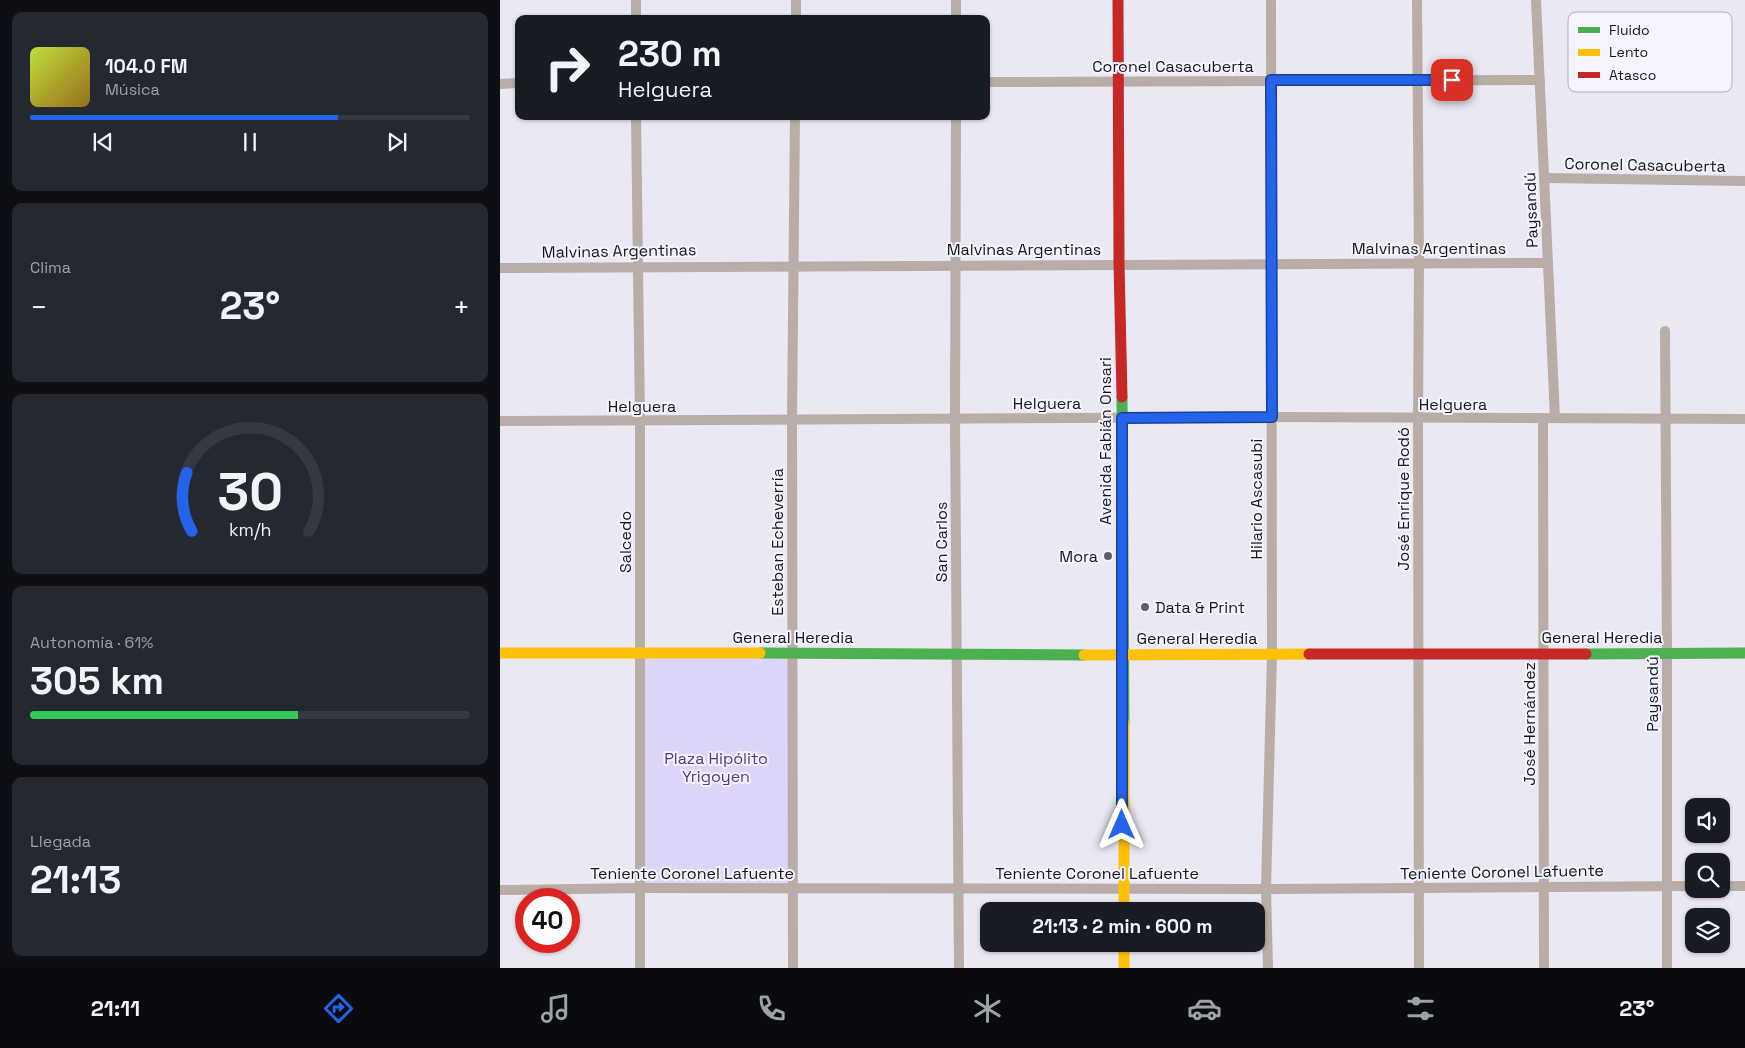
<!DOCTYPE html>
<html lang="es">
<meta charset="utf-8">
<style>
:root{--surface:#171b24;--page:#242831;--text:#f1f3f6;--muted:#9ea1a6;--line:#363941;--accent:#2563eb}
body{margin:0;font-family:"Space Grotesk",sans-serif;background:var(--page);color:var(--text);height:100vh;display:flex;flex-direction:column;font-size:19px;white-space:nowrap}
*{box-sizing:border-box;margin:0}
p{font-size:16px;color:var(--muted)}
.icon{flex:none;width:28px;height:28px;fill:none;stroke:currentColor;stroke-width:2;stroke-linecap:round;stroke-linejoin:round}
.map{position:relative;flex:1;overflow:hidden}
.panel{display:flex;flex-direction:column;gap:12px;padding:12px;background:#0d0f14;width:500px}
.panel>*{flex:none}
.top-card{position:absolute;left:15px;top:15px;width:475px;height:105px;border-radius:10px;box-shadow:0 1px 4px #0004;background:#171b24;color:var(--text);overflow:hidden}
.tools{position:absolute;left:1185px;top:798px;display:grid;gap:10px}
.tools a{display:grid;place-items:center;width:45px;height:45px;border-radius:10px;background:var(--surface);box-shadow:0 1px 4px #0004;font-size:25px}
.speed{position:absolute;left:15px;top:888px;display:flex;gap:10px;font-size:25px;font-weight:700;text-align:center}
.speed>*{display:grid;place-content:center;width:65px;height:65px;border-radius:50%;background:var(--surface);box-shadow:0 1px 4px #0004;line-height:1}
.speed .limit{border:8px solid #d22;background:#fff;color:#111}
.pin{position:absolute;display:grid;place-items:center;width:42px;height:42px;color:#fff;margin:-21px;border-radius:10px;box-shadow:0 2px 8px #0006}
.me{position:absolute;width:55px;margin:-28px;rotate:0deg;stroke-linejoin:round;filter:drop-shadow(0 0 4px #0008)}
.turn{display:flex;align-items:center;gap:18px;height:105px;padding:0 20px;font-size:22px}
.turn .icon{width:65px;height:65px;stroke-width:2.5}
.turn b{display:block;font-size:35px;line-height:42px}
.big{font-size:38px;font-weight:600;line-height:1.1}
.panel .tile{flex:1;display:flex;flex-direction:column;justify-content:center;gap:8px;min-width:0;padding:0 18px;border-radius:10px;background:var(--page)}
.panel .dial{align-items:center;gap:0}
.dial svg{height:130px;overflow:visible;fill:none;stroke:var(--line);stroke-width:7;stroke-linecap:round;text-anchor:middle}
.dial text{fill:var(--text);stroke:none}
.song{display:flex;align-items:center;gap:15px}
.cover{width:60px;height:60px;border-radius:8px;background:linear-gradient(135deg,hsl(70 70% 55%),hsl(40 70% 35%))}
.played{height:5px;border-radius:2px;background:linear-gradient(90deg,var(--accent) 70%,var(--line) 70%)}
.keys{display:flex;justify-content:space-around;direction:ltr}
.heat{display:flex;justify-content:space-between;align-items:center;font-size:28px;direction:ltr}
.charge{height:8px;border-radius:4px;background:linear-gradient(90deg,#34c759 61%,var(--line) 0)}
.trip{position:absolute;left:480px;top:902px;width:285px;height:50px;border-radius:10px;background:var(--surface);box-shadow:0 1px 4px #0004;font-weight:600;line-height:50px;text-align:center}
.tabs{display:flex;height:80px;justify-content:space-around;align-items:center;background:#090b0e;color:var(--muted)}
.tabs .icon{width:35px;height:35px}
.tabs .current{color:var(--accent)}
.tabs b{font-size:22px;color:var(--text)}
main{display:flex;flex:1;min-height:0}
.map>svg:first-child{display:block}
</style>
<main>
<section class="panel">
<div class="tile">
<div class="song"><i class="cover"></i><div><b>104.0 FM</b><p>Música</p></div></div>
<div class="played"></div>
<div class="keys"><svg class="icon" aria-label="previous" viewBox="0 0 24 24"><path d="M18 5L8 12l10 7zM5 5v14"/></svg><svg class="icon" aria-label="pause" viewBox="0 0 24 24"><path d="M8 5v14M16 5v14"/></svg><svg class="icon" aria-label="next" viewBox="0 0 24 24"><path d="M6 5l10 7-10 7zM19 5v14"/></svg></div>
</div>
<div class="tile"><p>Clima</p>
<div class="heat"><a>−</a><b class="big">23°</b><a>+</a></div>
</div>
<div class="tile dial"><svg viewBox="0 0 100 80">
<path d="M14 69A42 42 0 1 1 86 69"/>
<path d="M14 69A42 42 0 0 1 11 33" stroke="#2563eb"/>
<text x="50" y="56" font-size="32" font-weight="700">30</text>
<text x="50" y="72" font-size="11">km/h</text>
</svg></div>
<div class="tile"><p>Autonomía · 61%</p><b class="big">305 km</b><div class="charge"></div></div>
<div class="tile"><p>Llegada</p><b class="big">21:13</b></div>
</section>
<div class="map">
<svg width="1245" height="968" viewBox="0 0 1245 968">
<rect width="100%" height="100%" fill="#eae8f2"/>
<path fill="#ded6f8" d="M 140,652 L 292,654 L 293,888 L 140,888 Z"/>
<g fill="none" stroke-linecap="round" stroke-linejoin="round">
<g stroke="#baaca7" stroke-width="10">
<path d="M 456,0 L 456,19"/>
<path d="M 917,0 L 919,263 L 918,419 L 919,968"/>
<path d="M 1036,0 L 1055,418"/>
<path d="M 136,19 L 136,0"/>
<path d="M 296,19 L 296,0"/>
<path d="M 486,82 L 1040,80"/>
<path d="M 0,84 L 19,83"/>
<path d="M 136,116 L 140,421 L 140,968"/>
<path d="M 456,116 L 455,418 L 459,968"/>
<path d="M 1045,178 L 1245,181"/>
<path d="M 0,268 L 1048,263"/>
<path d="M 1165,331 L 1167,653 L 1167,968"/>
<path d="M 1043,419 L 1044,968"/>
<path d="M 0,421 L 771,417 L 1245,419"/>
<path d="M 1221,886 L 1245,886"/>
<path d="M 0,890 L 140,888 L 766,889 L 1194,886"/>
<path d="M 293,968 L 292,419 L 295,116"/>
<path d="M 768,968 L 766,889 L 772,654 L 771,0"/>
</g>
<g stroke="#4caf50" stroke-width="11">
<path d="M 622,397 L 624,724"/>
<path d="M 260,653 L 584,655"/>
<path d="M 1086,654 L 1245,653"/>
</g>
<g stroke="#ffc107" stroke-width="11">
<path d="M 0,653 L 260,653"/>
<path d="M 584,655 L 809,654"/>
<path d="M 624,724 L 624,911"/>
<path d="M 624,944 L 624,968"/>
</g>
<g stroke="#c62828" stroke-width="11">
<path d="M 618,0 L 619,263 L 622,397"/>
<path d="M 809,654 L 1086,654"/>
</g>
</g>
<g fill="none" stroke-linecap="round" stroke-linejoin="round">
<defs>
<path id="route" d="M 622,825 L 622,418 L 772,417 L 771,80 L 952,80"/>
</defs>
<use href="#route" stroke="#184099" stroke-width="12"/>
<use href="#route" stroke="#2563eb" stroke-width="9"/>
</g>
<g fill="#605f66" stroke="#f5f3fe" stroke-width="2">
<circle cx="608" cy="556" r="5"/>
<circle cx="645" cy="607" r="5"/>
</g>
<g text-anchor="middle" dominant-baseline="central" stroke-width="4" stroke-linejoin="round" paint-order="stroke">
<g font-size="16" fill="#16151b" stroke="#f5f3fe">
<text x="673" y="66">Coronel Casacuberta</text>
<text transform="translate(1145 165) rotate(1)">Coronel Casacuberta</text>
<text transform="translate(1031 210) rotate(-92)">Paysandú</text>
<text x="929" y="248">Malvinas Argentinas</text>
<text x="524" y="249">Malvinas Argentinas</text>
<text transform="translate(119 251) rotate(-1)">Malvinas Argentinas</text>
<text x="547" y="403">Helguera</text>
<text x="953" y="404">Helguera</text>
<text x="142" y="406">Helguera</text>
<text transform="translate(605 441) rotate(-90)">Avenida Fabián Onsari</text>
<text transform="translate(756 499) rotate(-90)">Hilario Ascasubi</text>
<text transform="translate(903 499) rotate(-90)">José Enrique Rodó</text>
<text transform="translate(125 542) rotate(-90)">Salcedo</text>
<text transform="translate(277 542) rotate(-90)">Esteban Echeverría</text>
<text transform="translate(441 542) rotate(-90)">San Carlos</text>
<text x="293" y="637">General Heredia</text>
<text x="1102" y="637">General Heredia</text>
<text x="697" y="638">General Heredia</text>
<text transform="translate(1152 694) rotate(-90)">Paysandú</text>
<text transform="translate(1029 724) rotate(-90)">José Hernández</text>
<text transform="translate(1002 872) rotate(-1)">Teniente Coronel Lafuente</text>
<text x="192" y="873">Teniente Coronel Lafuente</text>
<text x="597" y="873">Teniente Coronel Lafuente</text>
</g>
<g font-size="16" fill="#16151b" stroke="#f5f3fe" text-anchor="end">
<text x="598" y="556">Mora</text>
<text x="655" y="607" text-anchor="start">Data &amp; Print</text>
</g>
<g font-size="16" fill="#543690" stroke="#f5f3fe">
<text x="216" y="758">Plaza Hipólito<tspan x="216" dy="18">Yrigoyen</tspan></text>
</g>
</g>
<rect x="1068" y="12" width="164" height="80" rx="8" fill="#f5f3fe" stroke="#b2b0ba" stroke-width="1"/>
<rect x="1078" y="27" width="22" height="6" fill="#4caf50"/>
<rect x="1078" y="49" width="22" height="7" fill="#ffc107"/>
<rect x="1078" y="72" width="22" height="6" fill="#c62828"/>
<g font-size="14" fill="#16151b">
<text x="1109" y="35">Fluido</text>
<text x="1109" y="57">Lento</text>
<text x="1109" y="80">Atasco</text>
</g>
</svg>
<div class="tools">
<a><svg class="icon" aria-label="sound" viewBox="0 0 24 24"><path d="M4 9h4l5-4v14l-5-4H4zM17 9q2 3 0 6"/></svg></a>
<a><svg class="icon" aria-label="search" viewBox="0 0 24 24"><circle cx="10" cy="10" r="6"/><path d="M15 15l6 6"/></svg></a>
<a><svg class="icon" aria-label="layers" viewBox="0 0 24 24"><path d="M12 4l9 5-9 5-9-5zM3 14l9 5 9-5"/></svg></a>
</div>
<div class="speed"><div class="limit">40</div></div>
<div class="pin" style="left:952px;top:80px;background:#d93025"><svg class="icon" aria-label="arrive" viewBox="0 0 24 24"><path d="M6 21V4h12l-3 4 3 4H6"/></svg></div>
<svg class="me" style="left:622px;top:825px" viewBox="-20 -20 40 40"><path d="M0-17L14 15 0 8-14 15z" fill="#2563eb" stroke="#fff" stroke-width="4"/></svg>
<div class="trip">21:13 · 2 min · 600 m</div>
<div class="top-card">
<div class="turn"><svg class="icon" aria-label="right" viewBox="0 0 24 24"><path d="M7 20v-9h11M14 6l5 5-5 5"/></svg><div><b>230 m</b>Helguera</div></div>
</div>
</div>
</main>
<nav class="tabs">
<b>21:11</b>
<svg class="icon current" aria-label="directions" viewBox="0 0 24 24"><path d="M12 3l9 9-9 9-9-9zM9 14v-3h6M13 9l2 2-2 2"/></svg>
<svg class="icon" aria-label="music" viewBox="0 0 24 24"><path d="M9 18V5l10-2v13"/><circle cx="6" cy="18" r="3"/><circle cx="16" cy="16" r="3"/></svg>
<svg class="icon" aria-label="phone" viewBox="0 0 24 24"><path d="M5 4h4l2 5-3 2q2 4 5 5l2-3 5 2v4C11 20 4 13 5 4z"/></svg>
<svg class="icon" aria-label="climate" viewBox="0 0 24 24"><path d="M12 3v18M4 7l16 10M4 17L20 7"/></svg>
<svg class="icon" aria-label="car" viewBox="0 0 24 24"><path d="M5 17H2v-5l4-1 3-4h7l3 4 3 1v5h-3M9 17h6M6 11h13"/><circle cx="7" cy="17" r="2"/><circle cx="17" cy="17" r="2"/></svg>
<svg class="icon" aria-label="filters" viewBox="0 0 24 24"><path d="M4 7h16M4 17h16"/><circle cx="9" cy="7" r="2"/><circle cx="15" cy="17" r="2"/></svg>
<b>23°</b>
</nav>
